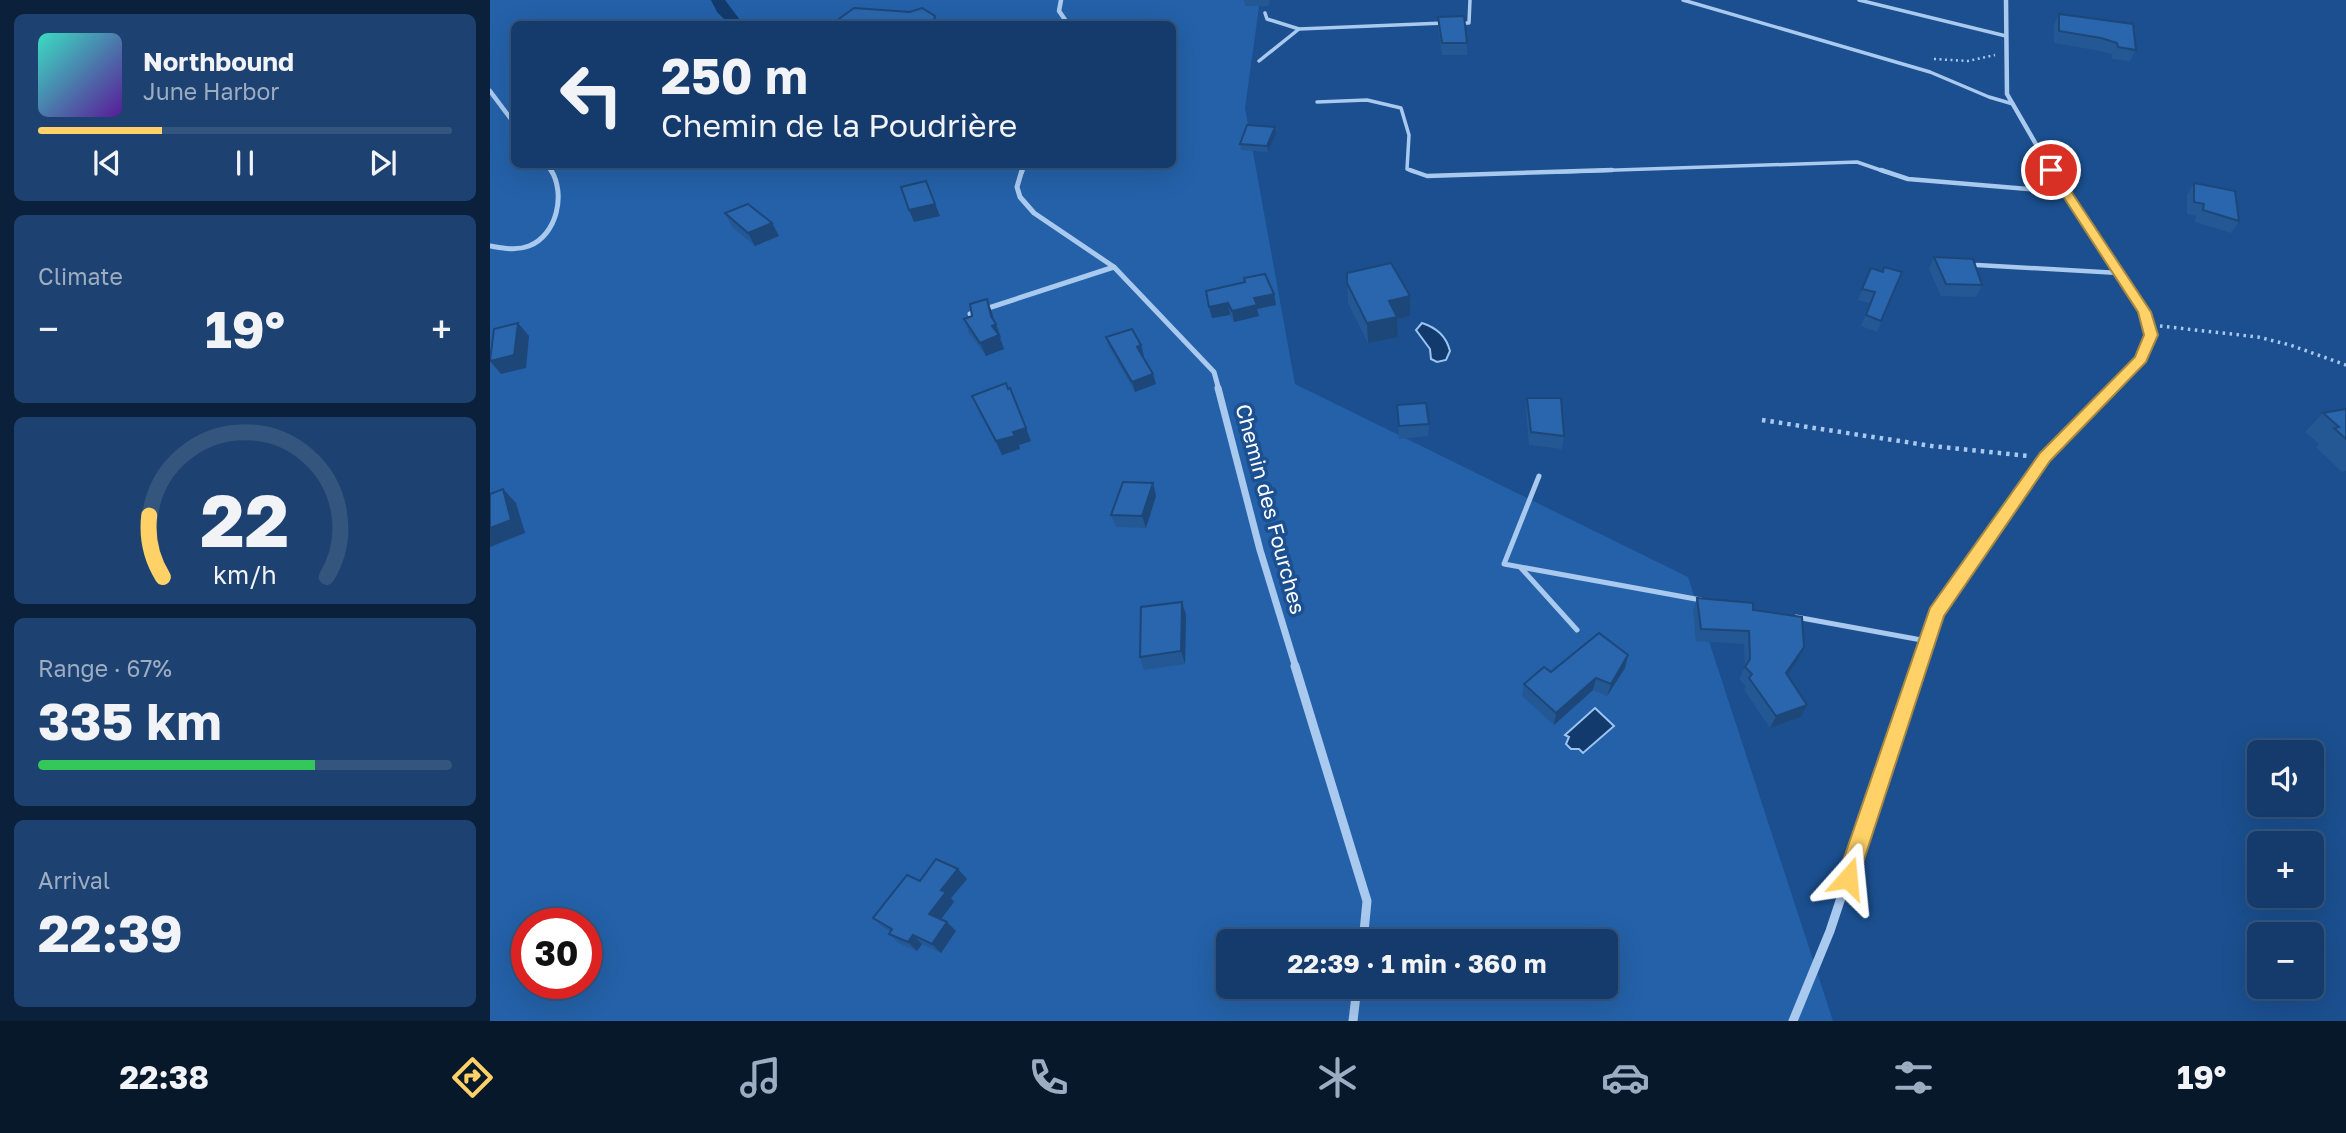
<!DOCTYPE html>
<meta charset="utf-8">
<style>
:root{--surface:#143b6b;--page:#1d4271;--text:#f1f3f6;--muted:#9dadc1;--line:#33557e;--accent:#ffd166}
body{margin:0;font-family:"Golos Text",sans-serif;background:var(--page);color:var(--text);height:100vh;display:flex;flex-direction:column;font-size:26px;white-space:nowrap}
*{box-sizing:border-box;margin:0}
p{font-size:23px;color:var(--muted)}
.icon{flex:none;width:38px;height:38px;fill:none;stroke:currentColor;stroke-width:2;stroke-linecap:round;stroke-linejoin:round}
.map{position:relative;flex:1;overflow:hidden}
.sheet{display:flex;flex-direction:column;gap:14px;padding:14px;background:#0b203b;width:490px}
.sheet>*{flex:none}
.guide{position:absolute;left:21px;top:21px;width:665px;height:147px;border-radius:10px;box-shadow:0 7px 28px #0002,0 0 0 2px var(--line);background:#143b6b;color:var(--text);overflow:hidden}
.tools{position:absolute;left:1757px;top:740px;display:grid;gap:14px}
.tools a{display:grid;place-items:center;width:77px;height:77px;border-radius:10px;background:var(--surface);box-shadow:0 7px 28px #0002,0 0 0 2px var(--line);font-size:35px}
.speed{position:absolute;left:21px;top:908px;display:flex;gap:14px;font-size:35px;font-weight:700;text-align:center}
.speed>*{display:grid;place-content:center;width:91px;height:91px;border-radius:50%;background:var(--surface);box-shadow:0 7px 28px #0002,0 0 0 2px var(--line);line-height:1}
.speed .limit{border:10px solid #d22;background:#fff;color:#111}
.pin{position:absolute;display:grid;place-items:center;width:60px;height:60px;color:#fff;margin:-30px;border:4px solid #fff;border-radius:50%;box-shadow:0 2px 7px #0007}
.me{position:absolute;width:77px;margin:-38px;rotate:18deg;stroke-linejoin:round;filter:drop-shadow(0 0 5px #0008)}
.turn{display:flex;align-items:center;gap:24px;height:147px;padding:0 35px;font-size:32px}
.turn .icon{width:91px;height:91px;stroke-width:2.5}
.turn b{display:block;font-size:49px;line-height:60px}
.big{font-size:52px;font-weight:700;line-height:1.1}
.sheet .widget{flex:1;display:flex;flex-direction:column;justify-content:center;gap:10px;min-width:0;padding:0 24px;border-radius:10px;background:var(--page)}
.sheet .dial{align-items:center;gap:0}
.dial svg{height:182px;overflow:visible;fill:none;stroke:var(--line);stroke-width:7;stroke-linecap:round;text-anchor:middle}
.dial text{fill:var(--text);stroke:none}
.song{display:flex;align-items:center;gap:21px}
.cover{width:84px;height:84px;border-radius:10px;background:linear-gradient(135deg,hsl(170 70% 55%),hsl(270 70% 35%))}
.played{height:7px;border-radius:4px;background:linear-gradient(90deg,var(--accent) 30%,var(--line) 30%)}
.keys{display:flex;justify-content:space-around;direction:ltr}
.heat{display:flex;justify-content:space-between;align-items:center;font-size:38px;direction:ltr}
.charge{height:10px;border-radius:5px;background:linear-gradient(90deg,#34c759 67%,var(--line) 0)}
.trip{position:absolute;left:726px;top:929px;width:402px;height:70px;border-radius:10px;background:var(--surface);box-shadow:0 7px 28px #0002,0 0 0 2px var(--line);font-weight:700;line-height:70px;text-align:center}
.menu{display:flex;height:112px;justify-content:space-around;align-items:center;background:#08182b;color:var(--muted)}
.menu .icon{width:49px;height:49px}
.menu .on{color:var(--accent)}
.menu b{font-size:32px;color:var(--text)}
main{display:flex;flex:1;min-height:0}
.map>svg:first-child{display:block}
</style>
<main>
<section class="sheet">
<div class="widget">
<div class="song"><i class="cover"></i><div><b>Northbound</b><p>June Harbor</p></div></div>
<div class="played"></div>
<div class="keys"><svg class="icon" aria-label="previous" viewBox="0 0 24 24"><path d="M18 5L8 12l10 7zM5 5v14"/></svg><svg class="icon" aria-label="pause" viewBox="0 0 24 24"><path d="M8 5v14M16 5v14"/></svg><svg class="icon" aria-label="next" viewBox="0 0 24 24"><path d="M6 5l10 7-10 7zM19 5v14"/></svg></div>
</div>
<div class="widget"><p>Climate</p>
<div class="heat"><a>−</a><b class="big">19°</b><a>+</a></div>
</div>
<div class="widget dial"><svg viewBox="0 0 100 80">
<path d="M14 69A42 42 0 1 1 86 69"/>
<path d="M14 69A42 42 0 0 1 8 42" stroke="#ffd166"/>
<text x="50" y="56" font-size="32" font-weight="700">22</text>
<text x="50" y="72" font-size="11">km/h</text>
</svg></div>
<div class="widget"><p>Range · 67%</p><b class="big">335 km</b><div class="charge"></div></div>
<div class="widget"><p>Arrival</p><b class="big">22:39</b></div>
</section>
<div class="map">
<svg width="1856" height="1021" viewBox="0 0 1856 1021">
<rect width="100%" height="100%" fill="#1b4f8f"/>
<path fill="#2461a8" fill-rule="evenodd" d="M 0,0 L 770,0 L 755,108 L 805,384 L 1198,577 L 1343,1021 L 0,1021 ZM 24,24 L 682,24 L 682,164 L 24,164 ZM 37,924 L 96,924 L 96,984 L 37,984 ZM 738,942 L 1116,942 L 1116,987 L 738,987 Z"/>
<g fill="#123a6d" stroke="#9cc4f0" stroke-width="2">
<path d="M 932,323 C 947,328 956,336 960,351 L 956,360 L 947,362 L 941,359 L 940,349 L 926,330 Z"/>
<path d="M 1105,708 L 1124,726 L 1093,753 L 1089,749 L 1081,749 L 1076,744 L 1079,737 L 1075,735 Z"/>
</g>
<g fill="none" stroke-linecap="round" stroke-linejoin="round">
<path fill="#123a6d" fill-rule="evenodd" d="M 221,0 L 235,0 L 253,24 L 239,24 L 227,12 Z"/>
<path stroke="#a9c9ee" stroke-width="2.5" stroke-dasharray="2 3.5" stroke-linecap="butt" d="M 1444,59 L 1478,61 L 1505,55"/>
<path stroke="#a9c9ee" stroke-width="3.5" stroke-dasharray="2.5 4.5" stroke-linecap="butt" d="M 1670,326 L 1768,337 L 1800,345 L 1856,365"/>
<path stroke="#a9c9ee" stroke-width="4.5" stroke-dasharray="3.5 5" stroke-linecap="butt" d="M 1272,420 L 1442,446 L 1538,456"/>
<g stroke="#a9c9ee" stroke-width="3.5">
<path d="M 1193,0 L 1440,72 L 1499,97 L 1523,104"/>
<path d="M 1369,0 L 1516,36"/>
<path d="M 775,13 L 777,19 L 809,29"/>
<path d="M 971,23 L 979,23 L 980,0"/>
<path d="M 769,61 L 809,29 L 954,23"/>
<path d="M 827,102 L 877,100 L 911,108 L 919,135 L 917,169 L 925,172"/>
<path d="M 1068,172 L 1367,162 L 1396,172"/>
</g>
<g stroke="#a9c9ee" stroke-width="4.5">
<path d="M 920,170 L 937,176 L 1122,170"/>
<path d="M 1391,170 L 1418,179 L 1574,192"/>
<path d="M 1487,265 L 1629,273"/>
</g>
<g stroke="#a9c9ee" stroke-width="5">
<path d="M 1049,476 L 1014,564 L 1211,600"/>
<path d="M 1031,568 L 1087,630"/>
<path d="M 1306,617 L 1437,641"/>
</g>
<g stroke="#a9c9ee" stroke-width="4.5">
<path d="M 571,0 L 569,11 L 578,24"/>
<path d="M 1516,0 L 1517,94 L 1562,172"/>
<path d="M 0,91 L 24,123"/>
<path d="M 57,164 L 62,172"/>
<path d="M 532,172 L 534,164"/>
</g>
<g stroke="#a9c9ee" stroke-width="5">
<path d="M 532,170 L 527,187 L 530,197 L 544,213 L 624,267 L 724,372 L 729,390"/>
<path d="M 1561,170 L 1654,312 L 1661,335 L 1651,359 L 1621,390"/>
<path d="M 0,246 C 13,248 26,251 39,246 C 67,235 76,194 61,170"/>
<path d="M 480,314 L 624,267"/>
</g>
<g stroke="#a9c9ee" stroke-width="7">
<path d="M 728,388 L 770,550 L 806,668"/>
<path d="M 1428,668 L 1446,613 L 1555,457 L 1623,388"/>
</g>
<g stroke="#a9c9ee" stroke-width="9">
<path d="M 805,666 L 877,901 L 873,942"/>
<path d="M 863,1021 L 867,987"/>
<path d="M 1303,1021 L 1340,931 L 1428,666"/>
</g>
</g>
<g fill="#245895">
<path d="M 754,0 L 780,0 L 779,6 L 755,6 Z"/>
<path d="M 1569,14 L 1646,50 L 1640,61 L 1622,59 L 1622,54 L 1605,50 L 1564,43 L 1564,25 Z"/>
<path d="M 948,17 L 977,43 L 977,55 L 952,55 L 948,28 Z"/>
<path d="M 785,127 L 786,133 L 778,152 L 751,150 L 750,144 Z"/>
<path d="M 1704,183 L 1749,221 L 1741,233 L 1705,222 L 1706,216 L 1697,214 L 1697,195 Z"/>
<path d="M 235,213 L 282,223 L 289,236 L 265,246 L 242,227 Z"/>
<path d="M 1444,257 L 1492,285 L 1486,297 L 1451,296 L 1439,269 Z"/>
<path d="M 1381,268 L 1393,272 L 1412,272 L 1387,332 L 1371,326 L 1380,303 L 1368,300 Z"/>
<path d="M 857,273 L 920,296 L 920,316 L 907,319 L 908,337 L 878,343 L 858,303 Z"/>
<path d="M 754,278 L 784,294 L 786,305 L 767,309 L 769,316 L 744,322 L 740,315 L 722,318 L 716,291 L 754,282 Z"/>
<path d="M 502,312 L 504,321 L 511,338 L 510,338 L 514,349 L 496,356 L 479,333 L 474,319 Z"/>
<path d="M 616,337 L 654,356 L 653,356 L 666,384 L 645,392 L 619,347 Z"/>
<path d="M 518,389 L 541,441 L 529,445 L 530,449 L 512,455 L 488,409 L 482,396 Z"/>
<path d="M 1037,398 L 1074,436 L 1072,449 L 1039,445 L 1036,411 Z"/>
<path d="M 907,405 L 939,424 L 938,436 L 909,439 Z"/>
<path d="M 1856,409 L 1856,471 L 1852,472 L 1826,447 L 1829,444 L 1815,432 L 1833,413 Z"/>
<path d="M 663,483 L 666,496 L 656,528 L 626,527 L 621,515 Z"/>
<path d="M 1207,598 L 1263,610 L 1308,660 L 1297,675 L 1311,717 L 1280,728 L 1254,690 L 1256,686 L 1249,679 L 1255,667 L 1254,644 L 1206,641 L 1203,610 Z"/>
<path d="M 692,602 L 696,615 L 695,664 L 654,670 L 650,657 Z"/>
<path d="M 1135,668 L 1117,696 L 1103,690 L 1064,725 L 1032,696 L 1034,684 L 1061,672 Z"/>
<path d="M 477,879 L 461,898 L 464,902 L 451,919 L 466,931 L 451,953 L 432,944 L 427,951 L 409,943 L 399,934 L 401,932 L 393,927 L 383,918 Z"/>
</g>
<g fill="#1d4779">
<path d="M 445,16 L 448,24 L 443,24 Z"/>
<path d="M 785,127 L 786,133 L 778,152 L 777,146 Z"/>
<path d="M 436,181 L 450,216 L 424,222 L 419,210 Z"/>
<path d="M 282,223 L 289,236 L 265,246 L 258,233 Z"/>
<path d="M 784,294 L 786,305 L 767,309 L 769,316 L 744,322 L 742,311 L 764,298 Z"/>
<path d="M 920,296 L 920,316 L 907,319 L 908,337 L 878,343 L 877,323 L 899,301 Z"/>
<path d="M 497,299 L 502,312 L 505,325 L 506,324 L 511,338 L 510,338 L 514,349 L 496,356 L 490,343 L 502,326 Z"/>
<path d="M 738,303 L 740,315 L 722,318 L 719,307 Z"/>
<path d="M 28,323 L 39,336 L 36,368 L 11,374 L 0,361 Z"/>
<path d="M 651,345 L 654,356 L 650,357 L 647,347 Z"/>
<path d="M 663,374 L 666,384 L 645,392 L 642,382 Z"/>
<path d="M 536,428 L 541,441 L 529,445 L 530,449 L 512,455 L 506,441 L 523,432 Z"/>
<path d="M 663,483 L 666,496 L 656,528 L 652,516 Z"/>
<path d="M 13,489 L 26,503 L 35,533 L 0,547 L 0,528 Z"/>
<path d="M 692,602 L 696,615 L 695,664 L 691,651 Z"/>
<path d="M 1314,647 L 1308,660 L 1290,685 L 1296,673 Z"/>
<path d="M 1138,655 L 1135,668 L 1117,696 L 1121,684 Z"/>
<path d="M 1106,678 L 1103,690 L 1064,725 L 1066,713 Z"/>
<path d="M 1317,705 L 1311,717 L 1280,728 L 1286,716 Z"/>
<path d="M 468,869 L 477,879 L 461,898 L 464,902 L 448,923 L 439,914 L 451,890 Z"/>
<path d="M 457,922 L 466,931 L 451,953 L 442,944 Z"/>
<path d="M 423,935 L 432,944 L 427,951 L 418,942 Z"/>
</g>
<g fill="#2a66ad" stroke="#1d4779" stroke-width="2">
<path d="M 364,8 L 420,12 L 432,8 L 445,16 L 443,24 L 342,24 Z"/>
<path d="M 1569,14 L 1643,24 L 1646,50 L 1628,47 L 1627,43 L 1611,38 L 1569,31 Z"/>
<path d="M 974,16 L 977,43 L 952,43 L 948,17 Z"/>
<path d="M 757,125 L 785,127 L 777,146 L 750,144 Z"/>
<path d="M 436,181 L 445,204 L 419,210 L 411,187 Z"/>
<path d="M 1704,183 L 1745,191 L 1749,221 L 1713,210 L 1714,204 L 1704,202 Z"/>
<path d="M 258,204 L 282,223 L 258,233 L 235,213 Z"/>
<path d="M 1444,257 L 1483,259 L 1492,285 L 1456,284 Z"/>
<path d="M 901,263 L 920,296 L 899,301 L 907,317 L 877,323 L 857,283 L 857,273 Z"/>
<path d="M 1394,267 L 1412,272 L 1391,321 L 1376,315 L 1385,292 L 1372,289 L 1381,268 L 1393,272 Z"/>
<path d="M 775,274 L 784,294 L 764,298 L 767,305 L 742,311 L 738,303 L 719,307 L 716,291 L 755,282 L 754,278 Z"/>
<path d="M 497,299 L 501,316 L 506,324 L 502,326 L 509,335 L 490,343 L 474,319 L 482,316 L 480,304 Z"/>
<path d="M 28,323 L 24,355 L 0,361 L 4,329 Z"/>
<path d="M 642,329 L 651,345 L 647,347 L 663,374 L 642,382 L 616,337 Z"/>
<path d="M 516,383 L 518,389 L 520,388 L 536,428 L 523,432 L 525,436 L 506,441 L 482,396 Z"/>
<path d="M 1037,398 L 1071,398 L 1074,436 L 1041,432 Z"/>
<path d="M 936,403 L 939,424 L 909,426 L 907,405 Z"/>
<path d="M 1856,409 L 1856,439 L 1844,428 L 1849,427 L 1833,413 Z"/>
<path d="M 633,482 L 663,483 L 652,516 L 621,515 Z"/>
<path d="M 13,489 L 21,520 L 0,528 L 0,494 Z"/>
<path d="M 1207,598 L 1263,603 L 1263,610 L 1312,617 L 1314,647 L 1296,673 L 1317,705 L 1286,716 L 1259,678 L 1262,674 L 1255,667 L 1260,659 L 1259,631 L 1211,629 Z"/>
<path d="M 692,602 L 691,651 L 650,657 L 651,607 Z"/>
<path d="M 1109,633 L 1138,655 L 1121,684 L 1106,678 L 1066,713 L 1034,684 L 1054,667 L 1061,672 Z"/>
<path d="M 446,859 L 468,869 L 451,890 L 456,892 L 439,914 L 457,922 L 442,944 L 423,935 L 418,942 L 399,934 L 402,929 L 383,918 L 417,875 L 430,881 Z"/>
</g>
<path fill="#ffd166" stroke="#a68842" stroke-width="2" d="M 1561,167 L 1567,170 L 1661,312 L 1668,335 L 1656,362 L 1560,461 L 1454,616 L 1368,878 L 1365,886 L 1358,889 L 1350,886 L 1347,878 L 1440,608 L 1550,453 L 1645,357 L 1654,335 L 1648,312 L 1556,170 Z"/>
<g text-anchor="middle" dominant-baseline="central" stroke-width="7" stroke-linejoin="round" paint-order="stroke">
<g font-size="21" fill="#fff" stroke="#1b4f8f">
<text transform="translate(781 509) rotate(75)">Chemin des Fourches</text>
</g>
</g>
</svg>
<div class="tools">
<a><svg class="icon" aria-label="sound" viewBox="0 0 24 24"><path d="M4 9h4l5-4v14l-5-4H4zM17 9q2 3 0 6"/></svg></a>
<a>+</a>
<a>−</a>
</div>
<div class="speed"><div class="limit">30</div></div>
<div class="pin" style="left:1561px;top:170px;background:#d93025"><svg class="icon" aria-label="arrive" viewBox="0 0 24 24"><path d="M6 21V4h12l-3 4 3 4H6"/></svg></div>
<svg class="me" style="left:1358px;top:878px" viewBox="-20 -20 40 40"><path d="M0-17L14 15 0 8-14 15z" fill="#ffd166" stroke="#fff" stroke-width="4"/></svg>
<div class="trip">22:39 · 1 min · 360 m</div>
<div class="guide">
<div class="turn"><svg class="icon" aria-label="left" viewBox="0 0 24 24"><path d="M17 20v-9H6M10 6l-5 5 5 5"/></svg><div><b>250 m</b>Chemin de la Poudrière</div></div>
</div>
</div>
</main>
<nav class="menu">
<b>22:38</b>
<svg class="icon on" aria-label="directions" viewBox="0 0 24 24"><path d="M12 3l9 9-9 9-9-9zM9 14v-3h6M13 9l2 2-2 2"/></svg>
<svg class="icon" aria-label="music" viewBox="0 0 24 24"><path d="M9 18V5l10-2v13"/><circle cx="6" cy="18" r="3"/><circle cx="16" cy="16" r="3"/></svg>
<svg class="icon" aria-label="phone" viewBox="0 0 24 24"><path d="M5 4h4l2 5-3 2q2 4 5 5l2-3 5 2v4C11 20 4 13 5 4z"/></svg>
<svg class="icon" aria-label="climate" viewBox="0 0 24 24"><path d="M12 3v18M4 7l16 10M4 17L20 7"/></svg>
<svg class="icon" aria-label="car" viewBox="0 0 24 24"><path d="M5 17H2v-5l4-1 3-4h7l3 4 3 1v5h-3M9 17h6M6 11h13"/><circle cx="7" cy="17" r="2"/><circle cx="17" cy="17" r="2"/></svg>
<svg class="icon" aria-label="filters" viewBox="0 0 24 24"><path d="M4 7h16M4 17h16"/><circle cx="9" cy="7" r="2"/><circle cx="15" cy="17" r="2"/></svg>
<b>19°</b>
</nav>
